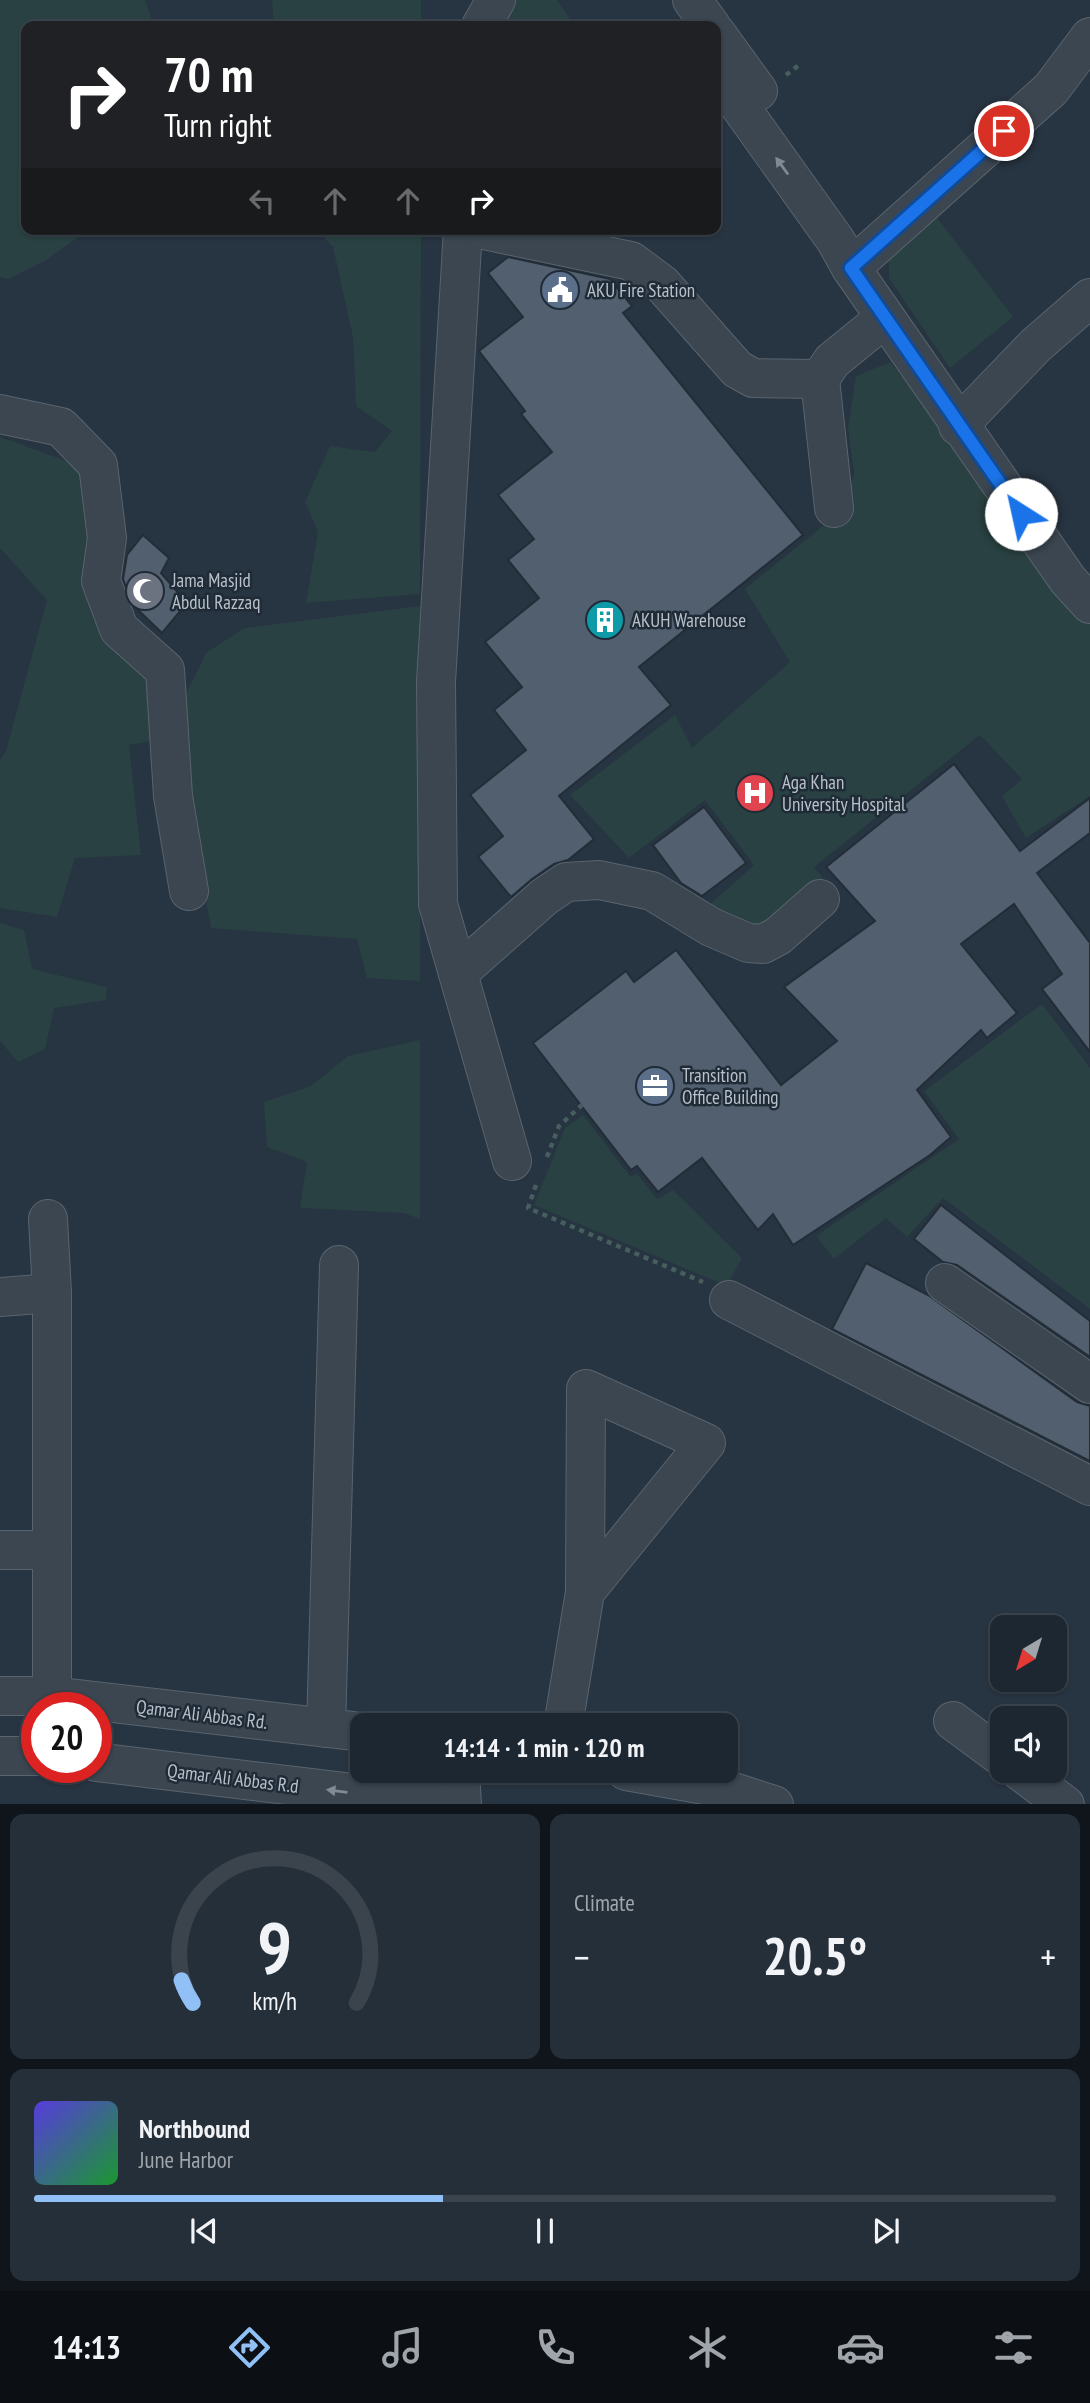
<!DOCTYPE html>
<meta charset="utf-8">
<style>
:root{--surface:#1d2731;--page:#252f39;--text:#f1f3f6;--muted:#a0a5ab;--line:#3b444d;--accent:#91c0f6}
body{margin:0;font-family:"PT Sans Narrow",sans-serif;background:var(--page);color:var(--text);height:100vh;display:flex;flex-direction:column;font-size:26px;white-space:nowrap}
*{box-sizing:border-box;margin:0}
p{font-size:23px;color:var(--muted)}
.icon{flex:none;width:38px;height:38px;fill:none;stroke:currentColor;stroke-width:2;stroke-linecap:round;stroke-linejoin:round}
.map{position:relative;height:1804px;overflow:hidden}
.sheet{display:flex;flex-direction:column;gap:10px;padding:10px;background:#10151b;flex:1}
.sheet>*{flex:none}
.hud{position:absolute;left:21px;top:21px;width:700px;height:214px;border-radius:14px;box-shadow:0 2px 5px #0004,0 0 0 2px var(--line);background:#202124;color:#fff;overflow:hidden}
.needle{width:46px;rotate:218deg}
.controls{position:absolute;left:990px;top:1615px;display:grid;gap:14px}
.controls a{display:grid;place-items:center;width:77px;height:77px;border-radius:14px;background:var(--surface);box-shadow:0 2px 5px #0004,0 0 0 2px var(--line);font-size:35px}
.speed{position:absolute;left:21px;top:1692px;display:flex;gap:14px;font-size:35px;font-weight:700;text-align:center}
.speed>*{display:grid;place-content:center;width:91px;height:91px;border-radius:50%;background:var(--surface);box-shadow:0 2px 5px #0004,0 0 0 2px var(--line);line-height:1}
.speed .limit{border:10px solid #d22;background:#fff;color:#111}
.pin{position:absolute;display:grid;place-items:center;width:60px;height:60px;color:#fff;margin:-30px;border:4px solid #fff;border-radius:50%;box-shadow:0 2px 7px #0007}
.me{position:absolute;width:77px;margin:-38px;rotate:325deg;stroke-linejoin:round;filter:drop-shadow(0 0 5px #0008)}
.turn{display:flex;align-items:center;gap:24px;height:147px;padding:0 28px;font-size:32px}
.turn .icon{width:91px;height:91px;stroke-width:2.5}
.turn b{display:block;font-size:49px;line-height:60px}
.lanes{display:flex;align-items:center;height:66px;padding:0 28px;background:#0003;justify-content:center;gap:35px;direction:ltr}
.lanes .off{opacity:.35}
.big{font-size:52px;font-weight:700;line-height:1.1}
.sheet .card{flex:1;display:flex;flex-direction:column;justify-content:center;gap:10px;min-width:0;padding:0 24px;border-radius:14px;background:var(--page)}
.sheet .dial{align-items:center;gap:0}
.dial svg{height:182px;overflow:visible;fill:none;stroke:var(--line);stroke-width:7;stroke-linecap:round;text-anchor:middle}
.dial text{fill:var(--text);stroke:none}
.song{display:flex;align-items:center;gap:21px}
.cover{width:84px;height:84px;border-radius:10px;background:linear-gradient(135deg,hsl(250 70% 55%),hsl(130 70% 35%))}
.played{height:7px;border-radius:4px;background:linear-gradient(90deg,var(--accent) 40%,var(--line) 40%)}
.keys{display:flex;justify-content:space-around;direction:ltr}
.heat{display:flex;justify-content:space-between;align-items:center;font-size:38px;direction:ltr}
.sheet .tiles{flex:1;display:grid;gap:10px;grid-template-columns:1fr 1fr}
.card:last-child{grid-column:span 2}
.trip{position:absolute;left:350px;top:1713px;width:388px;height:70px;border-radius:14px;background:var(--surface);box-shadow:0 2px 5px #0004,0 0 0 2px var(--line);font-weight:700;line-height:70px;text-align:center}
.dock{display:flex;height:112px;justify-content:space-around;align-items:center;background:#0c1014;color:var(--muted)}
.dock .icon{width:49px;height:49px}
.dock .active{color:var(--accent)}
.dock b{font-size:32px;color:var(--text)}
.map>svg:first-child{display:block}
</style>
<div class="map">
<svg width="1090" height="1805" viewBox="0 0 1090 1805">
<rect width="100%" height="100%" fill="#273441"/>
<g fill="#294142">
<path d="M 0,0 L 145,0 L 154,26 L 26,26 L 26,229 L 89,229 L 45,261 L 9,279 L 0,277 Z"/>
<path d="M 272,0 L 421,0 L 421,26 L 274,26 Z"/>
<path d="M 508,0 L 557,0 L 575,26 L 492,26 Z"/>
<path d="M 935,215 L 1013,317 L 950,368 L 889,278 L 888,250 Z"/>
<path d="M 316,229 L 421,229 L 420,594 L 306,603 L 318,532 L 305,502 L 330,446 L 375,452 L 392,431 L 356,406 L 353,337 L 333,247 Z"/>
<path d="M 890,362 L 1090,612 L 1090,796 L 1026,838 L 1002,796 L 1022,779 L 980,735 L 814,867 L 824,879 L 759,931 L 704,910 L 754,865 L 705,800 L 629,858 L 570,795 L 675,715 L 692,748 L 790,662 L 745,589 L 841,511 L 854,474 L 848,428 L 856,376 Z"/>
<path d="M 0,437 L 75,464 L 97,512 L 153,677 L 157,740 L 129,745 L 141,855 L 75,858 L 57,917 L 0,908 L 0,760 L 6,751 L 47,600 L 0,548 Z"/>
<path d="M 420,606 L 420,981 L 367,978 L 357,939 L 211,928 L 187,797 L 181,704 L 206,653 L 244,628 Z"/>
<path d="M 0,923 L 24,930 L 32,969 L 107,987 L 106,1000 L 54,1008 L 45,1049 L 18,1062 L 0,1041 Z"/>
<path d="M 1042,1004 L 1090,1068 L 1090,1309 L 943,1198 L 907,1237 L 886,1218 L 834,1259 L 816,1236 L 959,1139 L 924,1091 Z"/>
<path d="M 420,1040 L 420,1219 L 404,1213 L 300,1208 L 307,1162 L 267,1147 L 264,1102 L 311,1086 L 348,1056 Z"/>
<path d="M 583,1115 L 630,1176 L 637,1174 L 657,1199 L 673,1190 L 742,1258 L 727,1286 L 534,1205 L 565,1128 Z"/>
</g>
<g fill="#525f6e" stroke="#222d38" stroke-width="2">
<path d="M 508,257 L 610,279 L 632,306 L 623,313 L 803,535 L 639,667 L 671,705 L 559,796 L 594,839 L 568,860 L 554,864 L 532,879 L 511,897 L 478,857 L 503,836 L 470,795 L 526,750 L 494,710 L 522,687 L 485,642 L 539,598 L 508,560 L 534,539 L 498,495 L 552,452 L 521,414 L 525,411 L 479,351 L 523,317 L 488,273 Z"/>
<path d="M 143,535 L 169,558 L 161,573 L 187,603 L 162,633 L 133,605 L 123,579 L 127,555 Z"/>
<path d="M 954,764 L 1020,851 L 1090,798 L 1090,833 L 1037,873 L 1090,943 L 1090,1052 L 1042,989 L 1062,974 L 1014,904 L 961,944 L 1017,1013 L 987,1038 L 981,1030 L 917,1090 L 951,1137 L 930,1155 L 793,1245 L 773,1214 L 758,1230 L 702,1158 L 658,1192 L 637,1166 L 631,1170 L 533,1043 L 626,971 L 634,982 L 676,950 L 781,1085 L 837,1041 L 784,987 L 875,921 L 826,867 Z"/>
<path d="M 704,807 L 746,863 L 702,896 L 681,883 L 653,845 Z"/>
<path d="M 941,1205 L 1090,1321 L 1090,1357 L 957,1265 L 943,1262 L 914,1239 Z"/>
<path d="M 866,1263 L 928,1295 L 1077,1402 L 1090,1406 L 1090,1461 L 832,1329 Z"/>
</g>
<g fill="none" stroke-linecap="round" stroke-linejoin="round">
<defs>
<g id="minor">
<path d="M 692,0 L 711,26"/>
<path d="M 481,26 L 496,0"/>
<path d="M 716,33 L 758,91"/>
<path d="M 716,73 L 836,241 L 851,268 L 1068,580 L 1090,604"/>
<path d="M 463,229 L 436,682 L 438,904 L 512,1161"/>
<path d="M 479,229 L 631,261 L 662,284 L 737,369 L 753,378 L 820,379"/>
<path d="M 851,268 L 1051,89 L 1090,37"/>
<path d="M 0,414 L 61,427 L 98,465 L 107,538 L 101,581 L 119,629 L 165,670 L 173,796 L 189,891"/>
<path d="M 958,426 L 1036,345 L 1090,298"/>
<path d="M 834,508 L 820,379 L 832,361 L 885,318"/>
<path d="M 458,973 L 544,897 L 566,882 L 599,880 L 652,891 L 711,927 L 748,943 L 763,944 L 778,936 L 820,899"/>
<path d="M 48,1219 L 52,1293 L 52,1696"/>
<path d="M 945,1283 L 1090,1384"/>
<path d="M 0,1297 L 52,1293"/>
<path d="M 729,1300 L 1090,1486"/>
<path d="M 0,1550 L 51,1550"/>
<path d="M 0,1696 L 52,1696 L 362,1732"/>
<path d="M 953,1721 L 1003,1758"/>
<path d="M 563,1726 L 585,1592 L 586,1389 L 706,1443 L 585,1592"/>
<path d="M 326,1728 L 339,1265"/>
<path d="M 0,1756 L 37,1756"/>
<path d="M 96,1762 L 453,1805"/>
<path d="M 460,1771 L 462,1805"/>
<path d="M 626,1771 L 721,1788 L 774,1805"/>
<path d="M 1020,1771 L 1065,1805"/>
</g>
</defs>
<use href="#minor" stroke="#59646e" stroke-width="40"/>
<g stroke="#475e5f" stroke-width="4.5" stroke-dasharray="5 5" stroke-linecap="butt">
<path d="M 654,25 L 655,26"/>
<path d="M 786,75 L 799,65"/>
<path d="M 547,1157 L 559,1126 L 582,1105"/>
<path d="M 536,1185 L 528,1208 L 703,1282"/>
</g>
<use href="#minor" stroke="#3b4651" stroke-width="38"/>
</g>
<defs><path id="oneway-solid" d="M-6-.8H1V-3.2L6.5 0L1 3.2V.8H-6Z" transform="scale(1.75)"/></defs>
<g fill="#808a94">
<use href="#oneway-solid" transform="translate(782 166) rotate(-126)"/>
<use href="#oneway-solid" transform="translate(337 1791) rotate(-173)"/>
</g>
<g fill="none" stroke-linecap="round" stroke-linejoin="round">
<defs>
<path id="route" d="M 1004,131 L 851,268 L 1021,514"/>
</defs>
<use href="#route" stroke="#114b97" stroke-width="18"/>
<use href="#route" stroke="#1a73e8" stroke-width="12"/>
</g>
<defs>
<symbol id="civic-disc" viewBox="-11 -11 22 22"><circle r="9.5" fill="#5c6f8a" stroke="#1f2b36"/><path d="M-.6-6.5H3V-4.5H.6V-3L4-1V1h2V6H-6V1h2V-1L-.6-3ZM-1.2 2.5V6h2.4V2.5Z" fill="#fff"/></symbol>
<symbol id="mosque-disc" viewBox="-11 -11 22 22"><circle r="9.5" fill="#6b7280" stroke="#1f2b36"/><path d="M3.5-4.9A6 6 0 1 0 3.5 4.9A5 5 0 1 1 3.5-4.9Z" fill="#fff"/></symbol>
<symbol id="building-disc" viewBox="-11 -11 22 22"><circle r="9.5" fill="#0f9aa8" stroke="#1f2b36"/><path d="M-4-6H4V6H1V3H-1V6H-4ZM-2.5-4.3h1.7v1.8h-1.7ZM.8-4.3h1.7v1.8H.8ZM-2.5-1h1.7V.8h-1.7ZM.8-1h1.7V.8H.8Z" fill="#fff"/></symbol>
<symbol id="hospital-disc" viewBox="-11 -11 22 22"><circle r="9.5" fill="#e0444e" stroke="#1f2b36"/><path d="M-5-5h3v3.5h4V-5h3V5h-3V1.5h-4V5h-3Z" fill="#fff"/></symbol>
<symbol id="office-disc" viewBox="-11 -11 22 22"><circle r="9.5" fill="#5c6f8a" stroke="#1f2b36"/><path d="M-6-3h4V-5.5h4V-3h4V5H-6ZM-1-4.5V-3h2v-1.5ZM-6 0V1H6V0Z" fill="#fff"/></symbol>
</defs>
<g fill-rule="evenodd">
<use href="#civic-disc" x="538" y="268" width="44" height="44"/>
<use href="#mosque-disc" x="123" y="569" width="44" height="44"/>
<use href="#building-disc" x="583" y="598" width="44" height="44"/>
<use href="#hospital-disc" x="733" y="771" width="44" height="44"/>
<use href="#office-disc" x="633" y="1064" width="44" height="44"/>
</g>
<g text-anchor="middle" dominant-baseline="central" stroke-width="5" stroke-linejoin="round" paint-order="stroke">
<g font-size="19" fill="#b8c1cb" stroke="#1f2b36" text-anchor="start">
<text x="587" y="290">AKU Fire Station</text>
<text x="172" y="580">Jama Masjid<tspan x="172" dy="22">Abdul Razzaq</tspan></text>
<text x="632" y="620">AKUH Warehouse</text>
<text x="782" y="782">Aga Khan<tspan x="782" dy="22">University Hospital</tspan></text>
<text x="682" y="1075">Transition<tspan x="682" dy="22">Office Building</tspan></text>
</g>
<g font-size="19" fill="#b8c1cb" stroke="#1f2b36">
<text transform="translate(202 1714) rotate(7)">Qamar Ali Abbas Rd.</text>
<text transform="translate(233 1778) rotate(7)">Qamar Ali Abbas R.d</text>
</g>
</g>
</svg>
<div class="controls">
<a><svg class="needle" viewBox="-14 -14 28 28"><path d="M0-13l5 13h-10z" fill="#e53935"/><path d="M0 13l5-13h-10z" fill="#a0a5ab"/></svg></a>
<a><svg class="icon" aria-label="sound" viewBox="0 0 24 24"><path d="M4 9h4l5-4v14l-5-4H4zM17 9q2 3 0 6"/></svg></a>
</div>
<div class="speed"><div class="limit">20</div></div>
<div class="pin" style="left:1004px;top:131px;background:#d93025"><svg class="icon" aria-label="arrive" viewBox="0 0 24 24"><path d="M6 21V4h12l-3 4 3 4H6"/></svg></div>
<svg class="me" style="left:1021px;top:514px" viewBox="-20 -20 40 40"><circle r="19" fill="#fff"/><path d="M0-13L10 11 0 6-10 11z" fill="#1a73e8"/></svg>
<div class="trip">14:14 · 1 min · 120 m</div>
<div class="hud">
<div class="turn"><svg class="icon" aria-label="right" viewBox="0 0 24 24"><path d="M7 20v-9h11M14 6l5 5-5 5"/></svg><div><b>70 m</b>Turn right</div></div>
<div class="lanes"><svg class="icon off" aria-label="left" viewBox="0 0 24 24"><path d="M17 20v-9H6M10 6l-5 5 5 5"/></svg><svg class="icon off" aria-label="ahead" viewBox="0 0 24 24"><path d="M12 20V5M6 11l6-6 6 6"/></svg><svg class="icon off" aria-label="ahead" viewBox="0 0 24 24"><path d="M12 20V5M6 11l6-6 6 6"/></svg><svg class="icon" aria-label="right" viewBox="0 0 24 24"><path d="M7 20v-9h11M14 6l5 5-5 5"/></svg></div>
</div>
</div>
<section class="sheet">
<div class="tiles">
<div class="card dial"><svg viewBox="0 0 100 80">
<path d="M14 69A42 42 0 1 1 86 69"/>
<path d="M14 69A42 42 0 0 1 9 59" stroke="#91c0f6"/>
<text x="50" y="56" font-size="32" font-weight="700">9</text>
<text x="50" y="72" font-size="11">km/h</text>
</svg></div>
<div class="card"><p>Climate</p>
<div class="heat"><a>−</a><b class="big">20.5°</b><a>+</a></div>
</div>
<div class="card">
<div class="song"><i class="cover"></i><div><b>Northbound</b><p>June Harbor</p></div></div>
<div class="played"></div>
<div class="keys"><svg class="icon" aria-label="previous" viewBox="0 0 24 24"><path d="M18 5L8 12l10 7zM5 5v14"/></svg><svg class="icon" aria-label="pause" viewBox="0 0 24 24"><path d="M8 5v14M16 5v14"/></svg><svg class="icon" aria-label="next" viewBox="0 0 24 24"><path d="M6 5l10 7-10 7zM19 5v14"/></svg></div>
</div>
</div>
</section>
<nav class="dock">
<b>14:13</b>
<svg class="icon active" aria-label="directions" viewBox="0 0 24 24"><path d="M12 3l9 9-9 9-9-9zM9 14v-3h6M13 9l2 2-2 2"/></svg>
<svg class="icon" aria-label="music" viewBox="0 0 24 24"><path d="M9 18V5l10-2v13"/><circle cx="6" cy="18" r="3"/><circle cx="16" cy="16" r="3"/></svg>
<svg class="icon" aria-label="phone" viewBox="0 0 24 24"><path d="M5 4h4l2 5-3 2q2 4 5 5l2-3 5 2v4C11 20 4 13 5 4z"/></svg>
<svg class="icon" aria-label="climate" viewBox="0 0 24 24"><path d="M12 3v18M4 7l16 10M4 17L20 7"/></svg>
<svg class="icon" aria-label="car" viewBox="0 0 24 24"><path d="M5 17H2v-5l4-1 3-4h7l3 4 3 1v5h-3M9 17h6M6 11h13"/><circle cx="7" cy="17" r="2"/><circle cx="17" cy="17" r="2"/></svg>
<svg class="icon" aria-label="filters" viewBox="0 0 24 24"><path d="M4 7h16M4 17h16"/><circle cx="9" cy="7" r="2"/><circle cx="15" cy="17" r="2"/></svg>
</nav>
